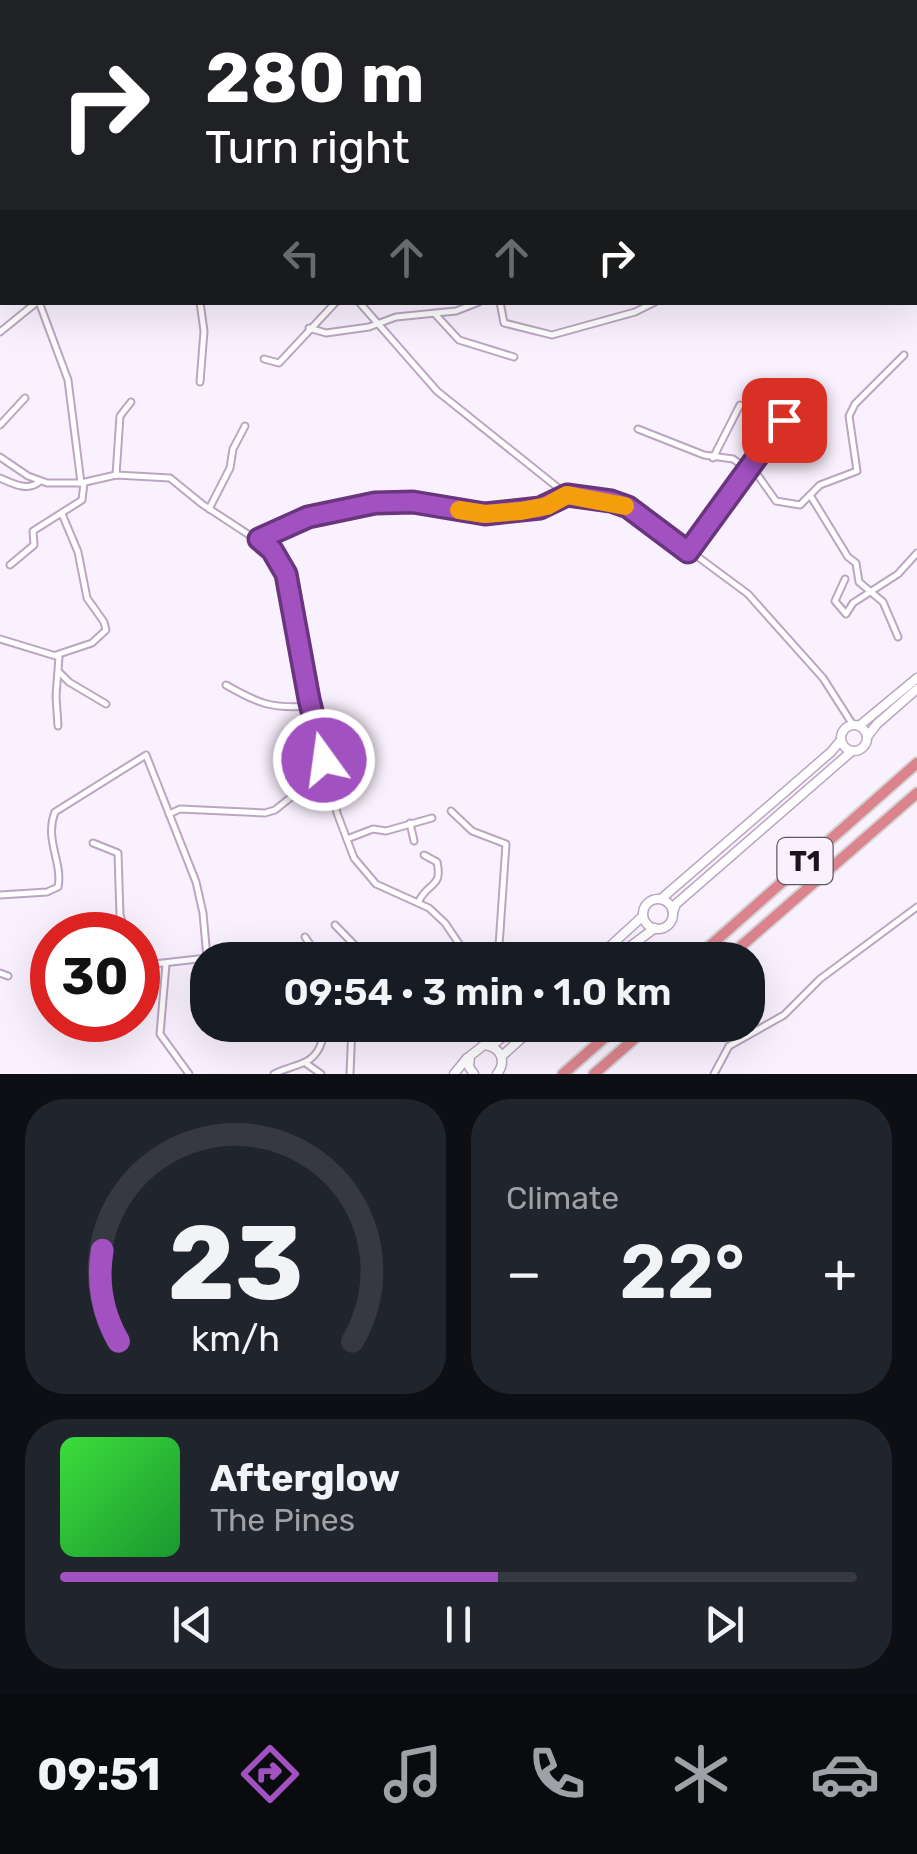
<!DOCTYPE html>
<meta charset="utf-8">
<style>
:root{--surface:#171b24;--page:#20242c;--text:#f1f3f6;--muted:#9ea1a6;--line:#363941;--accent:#a251c1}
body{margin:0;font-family:Rubik,sans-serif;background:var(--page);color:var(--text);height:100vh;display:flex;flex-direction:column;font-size:38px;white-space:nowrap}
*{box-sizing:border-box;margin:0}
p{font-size:32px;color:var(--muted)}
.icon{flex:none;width:55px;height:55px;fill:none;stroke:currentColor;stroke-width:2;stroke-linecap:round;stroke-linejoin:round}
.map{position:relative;height:1074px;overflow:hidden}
.panel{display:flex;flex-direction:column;gap:25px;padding:25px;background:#0d0f14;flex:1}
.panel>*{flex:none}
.banner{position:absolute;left:0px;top:0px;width:918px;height:305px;box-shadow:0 10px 40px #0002;background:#202124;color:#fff;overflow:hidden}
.speed{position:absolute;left:30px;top:912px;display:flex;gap:20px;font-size:50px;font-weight:700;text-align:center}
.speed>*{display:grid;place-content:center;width:130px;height:130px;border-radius:50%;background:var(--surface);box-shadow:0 10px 40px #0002;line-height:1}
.speed .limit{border:15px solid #d22;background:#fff;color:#111}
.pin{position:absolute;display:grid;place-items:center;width:85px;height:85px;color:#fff;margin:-42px;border-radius:20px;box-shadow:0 5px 15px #0006}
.me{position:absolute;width:110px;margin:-55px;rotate:346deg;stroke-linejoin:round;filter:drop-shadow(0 0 8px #0008)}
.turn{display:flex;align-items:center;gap:35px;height:210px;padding:0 40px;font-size:45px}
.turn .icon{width:130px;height:130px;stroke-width:2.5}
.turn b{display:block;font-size:70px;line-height:85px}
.lanes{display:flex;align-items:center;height:95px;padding:0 40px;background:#0003;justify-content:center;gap:50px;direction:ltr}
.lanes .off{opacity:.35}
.big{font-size:75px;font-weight:600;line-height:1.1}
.panel .tile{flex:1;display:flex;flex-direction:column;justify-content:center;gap:15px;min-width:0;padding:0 35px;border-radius:40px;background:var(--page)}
.panel .dial{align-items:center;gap:0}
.dial svg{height:260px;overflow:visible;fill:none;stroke:var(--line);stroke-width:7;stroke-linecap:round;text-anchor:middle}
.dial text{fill:var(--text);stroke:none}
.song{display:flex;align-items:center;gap:30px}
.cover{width:120px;height:120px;border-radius:15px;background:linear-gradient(135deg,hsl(120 70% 55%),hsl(130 70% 35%))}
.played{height:10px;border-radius:5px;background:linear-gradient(90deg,var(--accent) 55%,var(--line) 55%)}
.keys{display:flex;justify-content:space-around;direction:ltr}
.heat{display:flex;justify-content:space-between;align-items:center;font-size:55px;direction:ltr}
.panel .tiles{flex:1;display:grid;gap:25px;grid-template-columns:1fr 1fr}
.tile:last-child{grid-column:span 2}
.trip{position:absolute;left:190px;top:942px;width:575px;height:100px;border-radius:40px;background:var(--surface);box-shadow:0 10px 40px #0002;font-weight:600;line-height:100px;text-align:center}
.tab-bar{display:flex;height:160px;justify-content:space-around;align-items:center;background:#090b0e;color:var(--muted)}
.tab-bar .icon{width:70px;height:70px}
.tab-bar .current{color:var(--accent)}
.tab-bar b{font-size:45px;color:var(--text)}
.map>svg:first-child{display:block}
</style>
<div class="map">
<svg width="917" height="1074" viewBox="0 0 917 1074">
<rect width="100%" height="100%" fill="#faf1fe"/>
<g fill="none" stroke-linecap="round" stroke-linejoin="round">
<defs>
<g id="street">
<path d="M 95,0 L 97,2"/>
<path d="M 135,0 L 137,2"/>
<path d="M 198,0 L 204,2"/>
<path d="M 277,0 L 283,2"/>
<path d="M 70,2 L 71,0"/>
<path d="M 107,2 L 110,0"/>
<path d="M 691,2 L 691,0"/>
<path d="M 833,2 L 833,0"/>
<path d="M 1,40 L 2,46"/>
<path d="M 0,94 L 2,93"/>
<path d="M 915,138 L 917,137"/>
<path d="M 915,207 L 917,207"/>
<path d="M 0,267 L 2,267"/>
<path d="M 39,302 L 68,380 L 81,483"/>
<path d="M 200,302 L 204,331 L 200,382"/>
<path d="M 359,302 L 437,391 L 567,495 L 611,501 L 636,511 L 748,594 L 823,678 L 853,725"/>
<path d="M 500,302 L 504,323 L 552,335 L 635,312 L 655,302"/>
<path d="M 435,314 L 459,340 L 514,357"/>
<path d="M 309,328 L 326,333 L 369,327 L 396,317 L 456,311 L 479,302"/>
<path d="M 0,332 L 37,302"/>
<path d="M 264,359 L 279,363 L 336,302"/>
<path d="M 0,425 L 25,398"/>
<path d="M 638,429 L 704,455 L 733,459 L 759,477 L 776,501 L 800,505 L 820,485 L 857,471 L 849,416 L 855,404 L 904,355"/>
<path d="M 0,457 L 28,476 L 47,483 L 81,483 L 116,475 L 170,478 L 202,504 L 272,550 L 287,574 L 290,587 L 309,699 L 337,813 L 354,858 L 376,884 L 429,908 L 445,923 L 470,960"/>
<path d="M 713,458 L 740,405"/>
<path d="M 116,475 L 120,416 L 131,402"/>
<path d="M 0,478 C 13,484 29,492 40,481"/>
<path d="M 810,495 L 848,557 L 856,563 L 859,582 L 883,602 L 898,637"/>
<path d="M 209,509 L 230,468 L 233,449 L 245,426"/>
<path d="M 259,539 C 301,519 346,502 393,501 C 412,501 428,507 447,509 C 489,515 529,515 567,495"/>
<path d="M 688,552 L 784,420 L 791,400"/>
<path d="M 10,565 L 34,545 L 33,531 L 82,500 L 84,483"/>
<path d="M 845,579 L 835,601 L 846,614 L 853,603 L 898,574 L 917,553"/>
<path d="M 0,639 L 59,657 L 56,696 L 58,726"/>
<path d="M 56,655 L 92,643 L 106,630 L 104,622 L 87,598 L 78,552 L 62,514"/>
<path d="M 59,672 L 69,682 L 106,704"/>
<path d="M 226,685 C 259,704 272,709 310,706"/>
<path d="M 451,811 L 472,831 L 506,844 L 498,960"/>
<path d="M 169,814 L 180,809 L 265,813 L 275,810 L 300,790 L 329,783"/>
<path d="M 410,823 L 414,841"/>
<path d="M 347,839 L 373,829 L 386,831 L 432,818"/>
<path d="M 93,843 L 118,853 L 120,915 L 126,935"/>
<path d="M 0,895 L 47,892 L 58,887 C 63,862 44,840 55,812 L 146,755 L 196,882 L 203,913 L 207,958 L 154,964 L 145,962 L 138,954"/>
<path d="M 419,901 C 428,882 443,888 437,862 L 424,855"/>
<path d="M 335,925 L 369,960"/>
<path d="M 305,937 L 321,960"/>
<path d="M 340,960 L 342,958"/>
<path d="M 447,960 L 464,950"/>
<path d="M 166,964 L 160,1034 L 189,1074"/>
<path d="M 0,973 L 8,976"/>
<path d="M 307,1064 L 321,1074"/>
<path d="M 274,1074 C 295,1063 314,1067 322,1041"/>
<path d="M 350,1074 L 352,1025"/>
<path d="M 714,1074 L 729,1046 L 784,1015 L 820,979 L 917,907"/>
</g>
<g id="secondary">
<path d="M 502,0 L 505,2"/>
<path d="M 915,51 L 917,51"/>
<circle cx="854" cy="738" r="13"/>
<path d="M 859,726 L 917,678"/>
<path d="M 867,737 L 877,724 L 917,689"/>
<path d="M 661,899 L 831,752 L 841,740"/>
<circle cx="658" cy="914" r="15"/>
<path d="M 673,912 L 676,904 L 852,751"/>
<path d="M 595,960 L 643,916"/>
<path d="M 612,960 L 655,928"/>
<path d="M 491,1046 L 518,1025"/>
<path d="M 502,1056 L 536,1025"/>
<path d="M 454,1074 L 467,1058"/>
<path d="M 474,1074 L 469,1067 L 470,1056 L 484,1045 C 501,1047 507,1061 497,1074"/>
</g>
<g id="highway">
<path d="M 694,960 L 917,763"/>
<path d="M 725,960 L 917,793"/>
<path d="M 563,1074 L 619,1025"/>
<path d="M 594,1074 L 650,1025"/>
</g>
</defs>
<use href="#street" stroke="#bba5c3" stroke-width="9"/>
<use href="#secondary" stroke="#bba5c3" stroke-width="11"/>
<use href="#highway" stroke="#d6d5d6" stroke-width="14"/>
<use href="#street" stroke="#fff" stroke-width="5"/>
<use href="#secondary" stroke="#fff" stroke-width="8"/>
<use href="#highway" stroke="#db848e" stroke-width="10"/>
</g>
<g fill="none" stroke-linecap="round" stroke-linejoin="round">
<defs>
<path id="route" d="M 324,760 L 309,699 L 286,574 L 272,550 L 259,539 L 308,517 L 375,503 L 413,502 L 485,514 L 540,508 L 567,495 L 611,501 L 628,507 L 688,552 L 784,420"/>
</defs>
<use href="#route" stroke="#69357d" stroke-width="25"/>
<use href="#route" stroke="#a251c1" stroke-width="18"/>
<path stroke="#f59e0b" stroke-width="18" d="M 459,510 L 485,514 L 521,511 L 547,506 L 567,495 L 625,506"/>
</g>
<g text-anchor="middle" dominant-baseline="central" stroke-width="8" stroke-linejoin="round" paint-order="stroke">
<rect fill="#faf1fe" stroke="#5e5661" stroke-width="2.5" x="777.5" y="838" width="55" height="46" rx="8"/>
<g font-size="28" font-weight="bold" fill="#1b131e">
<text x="805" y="861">T1</text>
</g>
</g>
</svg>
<div class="speed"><div class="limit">30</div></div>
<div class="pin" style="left:784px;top:420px;background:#d93025"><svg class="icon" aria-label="arrive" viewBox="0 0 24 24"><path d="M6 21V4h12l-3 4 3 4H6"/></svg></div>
<svg class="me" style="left:324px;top:760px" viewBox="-20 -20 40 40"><circle r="17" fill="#a251c1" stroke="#fff" stroke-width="3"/><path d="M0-11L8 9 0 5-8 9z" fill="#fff"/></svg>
<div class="trip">09:54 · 3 min · 1.0 km</div>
<div class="banner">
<div class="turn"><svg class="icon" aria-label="right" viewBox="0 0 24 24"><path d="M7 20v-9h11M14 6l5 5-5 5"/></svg><div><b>280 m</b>Turn right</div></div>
<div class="lanes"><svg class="icon off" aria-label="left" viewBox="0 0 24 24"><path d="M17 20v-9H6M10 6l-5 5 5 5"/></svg><svg class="icon off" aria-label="ahead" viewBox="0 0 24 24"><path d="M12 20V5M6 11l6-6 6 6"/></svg><svg class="icon off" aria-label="ahead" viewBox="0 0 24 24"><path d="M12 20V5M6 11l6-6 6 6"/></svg><svg class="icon" aria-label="right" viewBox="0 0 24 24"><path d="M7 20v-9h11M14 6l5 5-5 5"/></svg></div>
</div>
</div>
<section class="panel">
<div class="tiles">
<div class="tile dial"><svg viewBox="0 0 100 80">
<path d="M14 69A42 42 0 1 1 86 69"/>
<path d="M14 69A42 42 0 0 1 9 41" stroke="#a251c1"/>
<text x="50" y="56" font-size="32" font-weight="700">23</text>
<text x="50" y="72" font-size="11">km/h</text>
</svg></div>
<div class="tile"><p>Climate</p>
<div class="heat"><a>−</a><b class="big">22°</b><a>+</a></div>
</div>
<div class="tile">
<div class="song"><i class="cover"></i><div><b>Afterglow</b><p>The Pines</p></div></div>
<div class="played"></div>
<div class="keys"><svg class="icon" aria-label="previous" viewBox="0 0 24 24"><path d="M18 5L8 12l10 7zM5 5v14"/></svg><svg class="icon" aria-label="pause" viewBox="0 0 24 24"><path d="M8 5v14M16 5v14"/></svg><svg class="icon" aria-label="next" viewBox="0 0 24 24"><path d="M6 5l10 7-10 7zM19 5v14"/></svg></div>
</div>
</div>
</section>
<nav class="tab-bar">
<b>09:51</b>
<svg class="icon current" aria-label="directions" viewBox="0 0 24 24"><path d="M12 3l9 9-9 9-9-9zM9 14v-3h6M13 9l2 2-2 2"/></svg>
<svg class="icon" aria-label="music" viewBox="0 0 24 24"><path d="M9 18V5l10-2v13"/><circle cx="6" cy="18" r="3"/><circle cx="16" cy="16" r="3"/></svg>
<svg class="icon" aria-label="phone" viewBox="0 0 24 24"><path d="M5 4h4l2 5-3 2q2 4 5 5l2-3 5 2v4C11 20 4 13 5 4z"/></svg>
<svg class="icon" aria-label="climate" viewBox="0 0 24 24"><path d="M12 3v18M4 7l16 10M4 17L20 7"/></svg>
<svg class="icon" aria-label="car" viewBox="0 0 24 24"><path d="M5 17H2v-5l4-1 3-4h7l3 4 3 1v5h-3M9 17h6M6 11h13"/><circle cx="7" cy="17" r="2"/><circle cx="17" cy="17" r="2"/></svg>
</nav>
